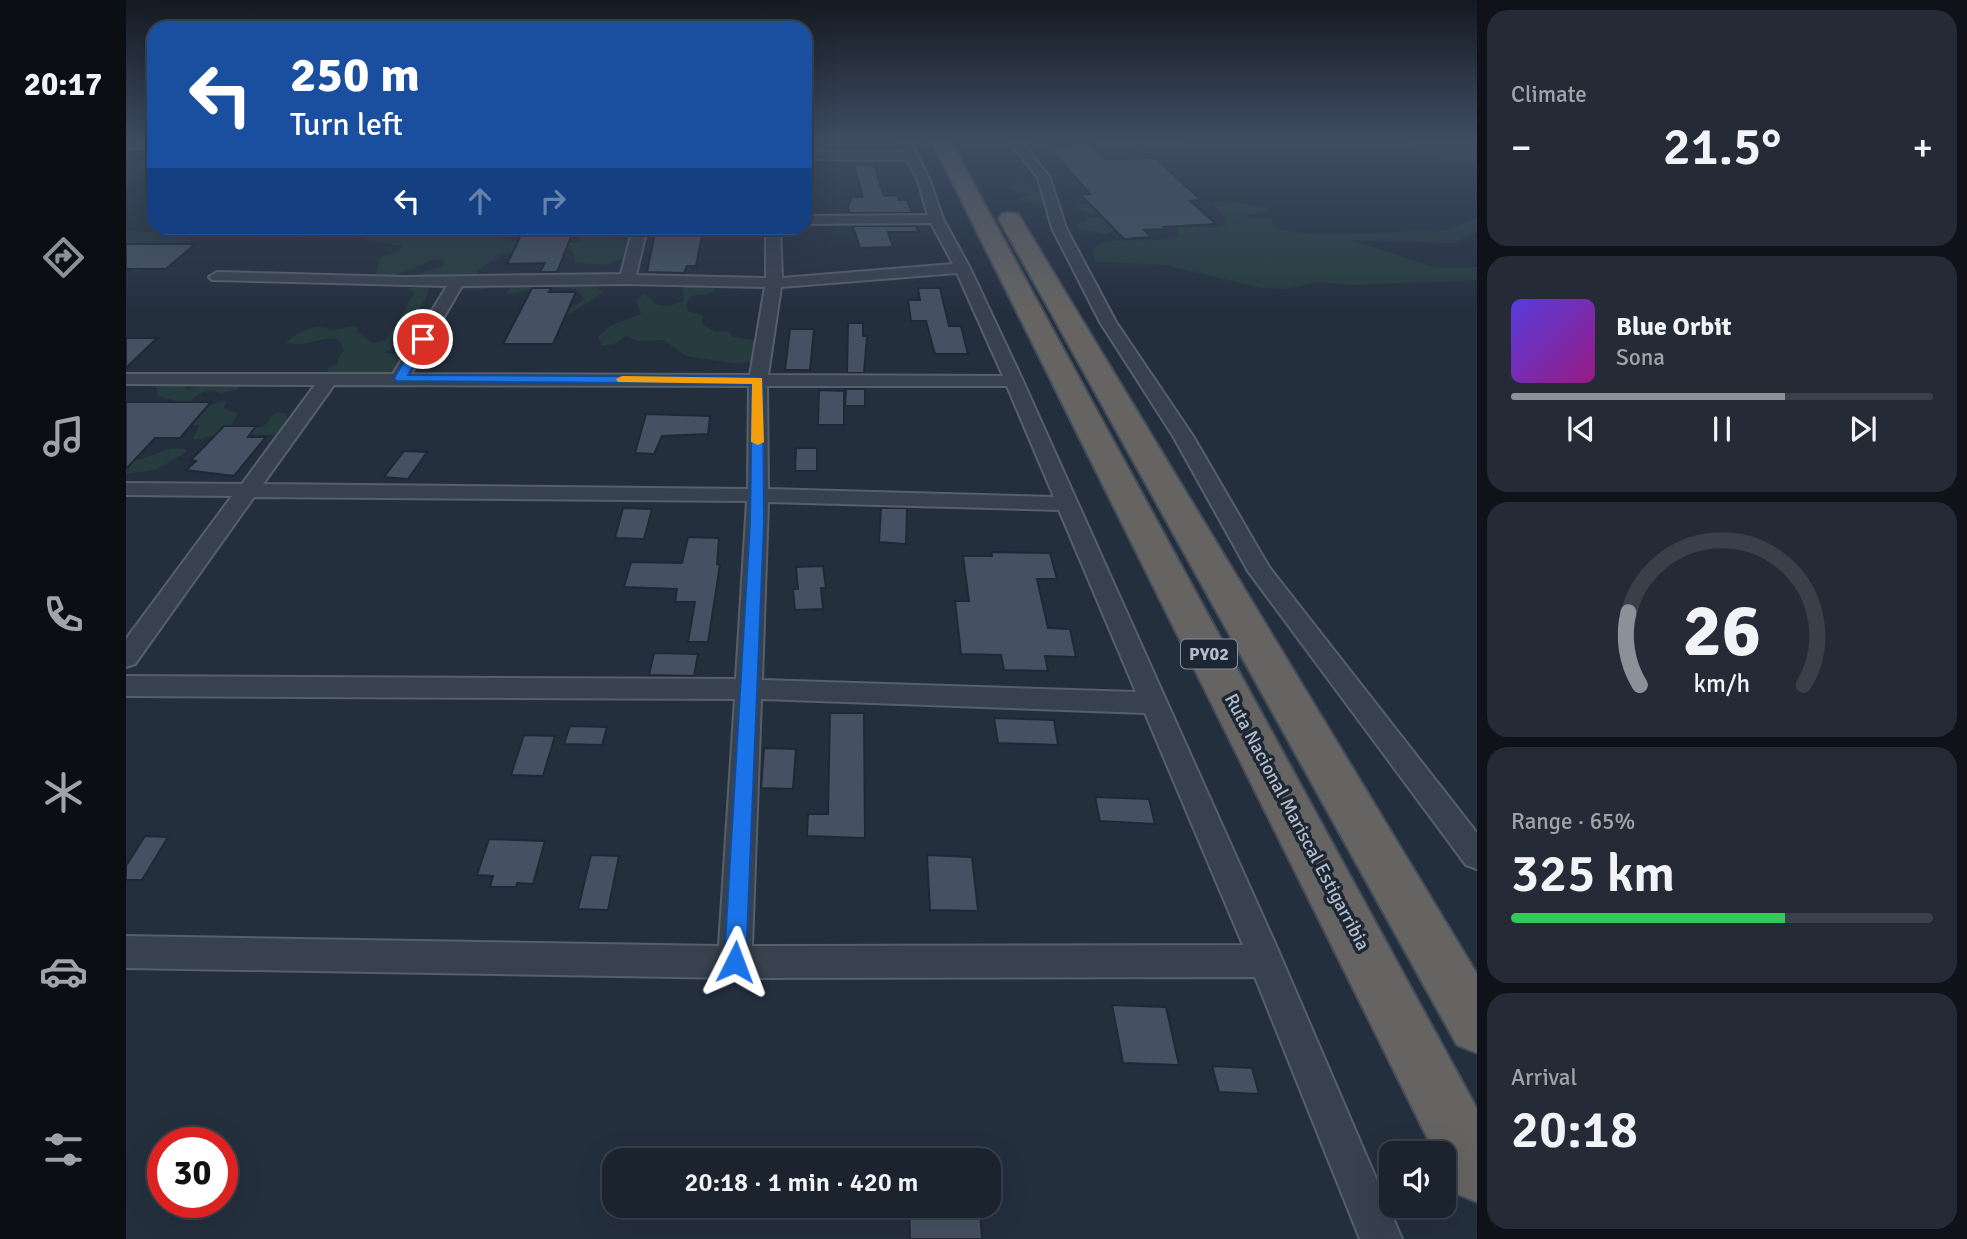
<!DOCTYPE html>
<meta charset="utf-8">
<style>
:root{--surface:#1b232e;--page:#242b36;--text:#f1f3f6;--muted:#a0a4aa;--line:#39404a;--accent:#8c9099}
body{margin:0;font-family:Signika,sans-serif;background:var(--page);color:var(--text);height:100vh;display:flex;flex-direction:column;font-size:26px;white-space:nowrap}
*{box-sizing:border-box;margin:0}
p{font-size:23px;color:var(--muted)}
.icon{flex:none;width:38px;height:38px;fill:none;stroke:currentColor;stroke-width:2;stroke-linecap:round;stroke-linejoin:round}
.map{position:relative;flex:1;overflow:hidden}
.panel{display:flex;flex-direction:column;gap:10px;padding:10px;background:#0f1319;width:490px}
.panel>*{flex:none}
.hud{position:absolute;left:21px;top:21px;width:665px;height:214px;border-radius:21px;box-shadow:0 7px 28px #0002,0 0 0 2px var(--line);background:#1a4fa0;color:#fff;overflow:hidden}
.controls{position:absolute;left:1253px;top:1141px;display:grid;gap:14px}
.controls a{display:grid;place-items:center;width:77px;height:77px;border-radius:14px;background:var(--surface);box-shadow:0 7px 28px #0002,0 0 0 2px var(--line);font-size:35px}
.speed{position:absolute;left:21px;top:1127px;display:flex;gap:14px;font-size:35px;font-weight:700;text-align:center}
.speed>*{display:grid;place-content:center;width:91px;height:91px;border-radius:50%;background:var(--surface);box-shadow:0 7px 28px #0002,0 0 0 2px var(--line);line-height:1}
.speed .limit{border:10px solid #d22;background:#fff;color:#111}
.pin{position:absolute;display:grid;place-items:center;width:60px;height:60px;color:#fff;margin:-30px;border:4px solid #fff;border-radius:50%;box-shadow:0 2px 7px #0007}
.me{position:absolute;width:77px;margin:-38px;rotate:3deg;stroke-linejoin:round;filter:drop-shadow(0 0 5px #0008)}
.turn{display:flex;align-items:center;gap:24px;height:147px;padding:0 28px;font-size:32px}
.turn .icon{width:91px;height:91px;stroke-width:2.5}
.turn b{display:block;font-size:49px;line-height:60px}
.lanes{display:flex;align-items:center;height:66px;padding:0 28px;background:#0003;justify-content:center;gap:35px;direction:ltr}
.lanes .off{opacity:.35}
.big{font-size:52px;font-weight:600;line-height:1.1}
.panel .card{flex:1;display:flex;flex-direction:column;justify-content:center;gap:10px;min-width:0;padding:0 24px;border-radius:21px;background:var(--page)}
.panel .dial{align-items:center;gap:0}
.dial svg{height:182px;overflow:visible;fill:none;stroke:var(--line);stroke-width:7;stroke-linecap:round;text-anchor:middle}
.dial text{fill:var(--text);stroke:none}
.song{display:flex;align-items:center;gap:21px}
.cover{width:84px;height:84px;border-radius:10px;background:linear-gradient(135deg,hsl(250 70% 55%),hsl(310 70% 35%))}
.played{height:7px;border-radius:4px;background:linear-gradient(90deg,var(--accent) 65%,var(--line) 65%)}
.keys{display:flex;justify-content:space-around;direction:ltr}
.heat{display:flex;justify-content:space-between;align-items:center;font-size:38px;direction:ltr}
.charge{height:10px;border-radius:5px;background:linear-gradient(90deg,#34c759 65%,var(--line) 0)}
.trip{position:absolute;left:476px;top:1148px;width:399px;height:70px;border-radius:21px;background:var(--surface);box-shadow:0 7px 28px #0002,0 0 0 2px var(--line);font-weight:600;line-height:70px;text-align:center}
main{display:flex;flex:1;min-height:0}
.tabs{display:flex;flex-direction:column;width:126px;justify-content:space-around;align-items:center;background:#0b0e12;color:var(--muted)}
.tabs .icon{width:49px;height:49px}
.tabs .selected{color:var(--accent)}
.tabs b{font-size:32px;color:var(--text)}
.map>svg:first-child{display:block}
</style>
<main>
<nav class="tabs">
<b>20:17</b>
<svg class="icon selected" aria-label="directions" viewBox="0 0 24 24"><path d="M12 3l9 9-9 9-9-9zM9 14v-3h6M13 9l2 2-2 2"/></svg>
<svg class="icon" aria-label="music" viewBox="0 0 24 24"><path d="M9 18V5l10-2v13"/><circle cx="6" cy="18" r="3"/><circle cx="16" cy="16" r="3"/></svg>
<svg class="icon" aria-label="phone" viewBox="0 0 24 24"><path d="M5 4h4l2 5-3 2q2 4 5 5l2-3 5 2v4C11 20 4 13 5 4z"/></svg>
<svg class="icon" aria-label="climate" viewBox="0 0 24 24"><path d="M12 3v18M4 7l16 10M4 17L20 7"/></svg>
<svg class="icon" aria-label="car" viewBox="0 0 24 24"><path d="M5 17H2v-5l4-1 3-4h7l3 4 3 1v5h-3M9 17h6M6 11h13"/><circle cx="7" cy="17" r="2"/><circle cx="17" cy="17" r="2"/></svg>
<svg class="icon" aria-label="filters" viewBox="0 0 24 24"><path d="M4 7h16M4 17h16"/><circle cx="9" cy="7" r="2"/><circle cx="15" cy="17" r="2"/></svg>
</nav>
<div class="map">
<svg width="1351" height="1239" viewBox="0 0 1351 1239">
<rect width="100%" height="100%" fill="#242f3e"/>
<g fill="#263c3f">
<path d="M 977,139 L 1089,139 L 1061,144 L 1035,144 L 1013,152 L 981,150 L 966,142 Z"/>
<path d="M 1277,139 L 1351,139 L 1351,163 C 1325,159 1294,163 1277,139 Z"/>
<path d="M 28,158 L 28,174 L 0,186 L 0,162 Z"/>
<path d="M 894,183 L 918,187 L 922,199 L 919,205 L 895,201 L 893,199 L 904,194 L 887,191 L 878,186 Z"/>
<path d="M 1090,201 L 1137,206 L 1145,210 L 1121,215 L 1122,219 L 1145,219 L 1149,227 C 1183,242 1277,230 1319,230 C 1332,228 1338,220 1351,218 L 1351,232 L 1328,243 L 1225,240 L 1308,267 L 1351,267 L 1351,280 L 1226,285 L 1191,282 L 1161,289 L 1135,288 L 1040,265 L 969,262 L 967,253 L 969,247 C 984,235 1032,245 1054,236 L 1052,230 L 1038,223 L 1087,228 L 1100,226 L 1101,218 L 1086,204 Z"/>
<path d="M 958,204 L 982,208 L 991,217 L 1001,220 L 984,223 L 991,228 L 981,234 L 951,228 L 950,224 L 959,222 L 961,218 L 984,218 L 951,209 L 951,206 Z"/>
<path d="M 58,228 L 148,228 L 164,232 L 183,228 L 182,232 L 199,233 L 191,238 L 119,233 L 115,236 L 47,234 Z"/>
<path d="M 220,228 L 319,228 L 338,235 L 365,235 L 394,243 L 451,243 L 454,241 L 456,230 L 450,228 L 479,228 L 479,231 L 470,235 L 505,241 L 499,258 L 483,265 L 449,263 L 446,250 L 442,248 L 376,254 L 351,271 L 352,275 L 374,282 C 352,299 311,284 286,280 C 294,270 308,272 318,264 L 316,259 C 293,259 273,283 250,274 L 254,258 L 272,251 L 276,246 L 231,238 L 225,235 Z"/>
<path d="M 0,231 L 37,232 L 66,240 L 63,244 L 20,270 L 8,272 L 0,262 Z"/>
<path d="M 391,283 L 464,284 L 478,292 L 439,317 L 436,315 L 439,310 L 459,300 L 449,289 L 414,287 L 385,294 L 380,293 Z"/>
<path d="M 556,285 L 588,287 L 590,290 L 582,294 L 565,296 L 560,304 L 562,311 L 577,316 L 576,324 L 589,332 L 602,331 L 607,337 L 631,341 L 627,361 L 615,364 L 571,358 L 559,355 L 538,340 L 512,341 L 500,336 L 488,344 L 476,346 L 472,337 L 484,326 L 515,314 L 510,301 L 518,294 L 532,305 L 544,306 L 558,300 Z"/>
<path d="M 302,287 C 304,302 275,329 265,339 L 266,348 L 259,353 L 272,354 L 274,360 L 292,362 L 294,365 L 253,374 L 199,375 L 203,368 L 212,364 L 212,358 L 218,351 L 213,340 C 195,334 179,350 160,342 C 171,332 191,322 205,330 L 231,326 L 231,332 L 247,343 L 260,340 C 263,332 269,328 274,320 C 279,311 281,302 289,294 L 281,288 Z"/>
<path d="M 58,383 L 61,390 L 80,383 L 117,383 L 111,389 L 95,394 C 83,386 71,394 62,403 L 81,406 L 101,401 L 97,409 L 112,413 L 105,426 L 109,429 L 138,427 C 144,418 147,411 159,413 L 161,419 L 152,435 L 95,434 L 67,440 L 73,425 L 53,424 L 50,401 L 32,396 L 30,385 Z"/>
<path d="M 46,448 L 59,449 L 61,452 L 29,470 L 0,474 L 0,464 Z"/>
</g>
<g fill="#455162" stroke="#1f2835" stroke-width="2">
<path d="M 965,144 L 980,159 L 1029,158 L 1075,200 L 1064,201 L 1090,224 L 1038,227 L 1041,229 L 1018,230 L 1025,237 L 998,239 L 954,194 L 964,194 L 922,146 Z"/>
<path d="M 728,165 L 748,165 L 758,196 L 771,195 L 773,200 L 781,200 L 786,213 L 723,213 L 722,207 L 726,197 L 737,197 Z"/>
<path d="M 727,226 L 790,226 L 793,232 L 762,232 L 767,247 L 734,248 Z"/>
<path d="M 554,228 L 573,228 L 572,231 L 577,231 L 570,266 L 561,266 L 558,273 L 521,272 L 529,233 L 553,232 Z"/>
<path d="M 398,229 L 448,229 L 431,272 L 414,272 L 419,263 L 381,264 Z"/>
<path d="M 0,244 L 69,244 L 40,269 L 0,269 Z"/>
<path d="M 406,288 L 425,288 L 423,292 L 450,292 L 427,344 L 377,344 Z"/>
<path d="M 792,288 L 814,288 L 823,326 L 835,326 L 842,354 L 809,354 L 800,321 L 785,321 L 782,300 L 794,300 Z"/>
<path d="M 722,323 L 737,323 L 737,336 L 741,336 L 738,373 L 721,373 Z"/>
<path d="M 664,329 L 688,329 L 684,370 L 659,370 Z"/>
<path d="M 0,338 L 31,338 L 0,368 Z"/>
<path d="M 720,389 L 739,389 L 739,406 L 719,406 Z"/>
<path d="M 693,390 L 718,391 L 718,425 L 692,425 Z"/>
<path d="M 0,402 L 85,402 L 54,438 L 29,438 L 0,469 Z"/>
<path d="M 520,414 L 584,416 L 582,434 L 536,436 L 528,454 L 509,453 Z"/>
<path d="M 98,426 L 130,426 L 122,437 L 140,437 L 108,476 L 60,470 L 70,461 L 65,460 Z"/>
<path d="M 670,448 L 691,448 L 691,471 L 669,471 Z"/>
<path d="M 278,451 L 301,452 L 282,479 L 258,477 Z"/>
<path d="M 497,508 L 526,509 L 518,539 L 489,538 Z"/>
<path d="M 755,508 L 781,508 L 780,544 L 753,542 Z"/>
<path d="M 562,537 L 593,538 L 591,564 L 594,565 L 582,642 L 562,642 L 569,602 L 549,602 L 551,589 L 498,587 L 505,562 L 556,563 Z"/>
<path d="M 865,552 L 924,553 L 931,579 L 911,579 L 922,628 L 944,629 L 950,657 L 919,656 L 922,671 L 878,670 L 875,655 L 835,654 L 829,601 L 843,601 L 837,556 L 866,556 Z"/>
<path d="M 697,566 L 700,588 L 695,588 L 697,609 L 669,610 L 667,589 L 672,589 L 670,567 Z"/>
<path d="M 528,653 L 572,654 L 568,676 L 523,675 Z"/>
<path d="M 704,713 L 738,713 L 739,838 L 681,836 L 682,814 L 702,814 Z"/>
<path d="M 868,718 L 928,720 L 932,745 L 872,743 Z"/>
<path d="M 444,726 L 481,727 L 476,745 L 438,744 Z"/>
<path d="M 398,735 L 429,736 L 417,776 L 385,775 Z"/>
<path d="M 638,748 L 670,749 L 667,789 L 635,788 Z"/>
<path d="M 969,797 L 1023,799 L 1029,824 L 974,821 Z"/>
<path d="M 19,836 L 42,837 L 16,880 L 0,880 L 0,866 Z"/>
<path d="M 363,839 L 419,841 L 407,884 L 391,883 L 390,887 L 364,887 L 367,876 L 351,875 Z"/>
<path d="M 465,855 L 493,856 L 482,910 L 452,909 Z"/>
<path d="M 801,855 L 846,857 L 852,911 L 804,910 Z"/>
<path d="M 986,1005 L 1040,1007 L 1053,1065 L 997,1063 Z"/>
<path d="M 1086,1066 L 1126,1068 L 1133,1094 L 1093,1092 Z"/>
<path d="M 783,1206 L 854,1206 L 856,1239 L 784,1239 Z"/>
</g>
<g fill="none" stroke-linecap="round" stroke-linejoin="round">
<defs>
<g id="minor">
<path d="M 771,139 L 783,139 L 804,181 L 817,219 L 844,268 L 897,381 L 1152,950 L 1276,1239 L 1234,1239 L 1129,977 L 609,978 L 0,968 L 0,936 L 593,946 L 609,699 L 0,696 L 0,676 L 610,679 L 621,501 L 128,497 L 9,664 L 0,667 L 0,639 L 106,496 L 0,495 L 0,483 L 116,484 L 189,385 L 0,384 L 0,374 L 267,374 L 321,286 L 86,280 L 83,277 L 91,272 L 278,277 L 495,274 L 507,228 L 521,228 L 510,275 L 640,278 L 640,228 L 654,228 L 656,278 L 827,264 L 805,223 L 679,224 L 679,216 L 802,215 L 792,181 L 781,160 L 679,159 L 679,151 L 778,152 ZM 831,273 L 877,376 L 642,375 L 655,287 ZM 501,284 L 639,287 L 624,375 L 285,374 L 336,286 ZM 208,385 L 623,386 L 622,489 L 137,484 ZM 641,386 L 881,386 L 928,497 L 642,489 ZM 642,502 L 933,510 L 1010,692 L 636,680 ZM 635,699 L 1019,713 L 1117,945 L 626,946 Z"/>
<path d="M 881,139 L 893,139 L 924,178 L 940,228 L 990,322 L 1067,436 L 1143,567 L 1351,833 L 1351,869 L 1340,865 L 1122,571 L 1047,436 L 974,322 L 926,228 L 912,178 Z"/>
<rect x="0" y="140" width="28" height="8"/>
</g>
<g id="trunk">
<path d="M 805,139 L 823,139 L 1351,1109 L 1351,1202 L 1329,1193 L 1318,1170 L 1318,1153 L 1309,1153 Z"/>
<path d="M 884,213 L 892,214 L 895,219 L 1351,974 L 1351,1053 L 1331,1045 L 873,219 L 876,214 Z"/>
</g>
</defs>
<use href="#minor" stroke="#565f6c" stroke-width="4"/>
<use href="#trunk" stroke="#434c59" stroke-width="4"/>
<use href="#minor" fill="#38414e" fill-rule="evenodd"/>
<use href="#trunk" fill="#656462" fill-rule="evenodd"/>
</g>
<linearGradient id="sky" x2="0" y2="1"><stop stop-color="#141a22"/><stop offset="0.45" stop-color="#3f4d63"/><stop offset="1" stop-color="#3f4d63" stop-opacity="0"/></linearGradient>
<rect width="1351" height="312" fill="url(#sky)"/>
<path fill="#1a73e8" stroke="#114b97" stroke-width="2" d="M 297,336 L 303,339 L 282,375 L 632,377 L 637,380 L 638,523 L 620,962 L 617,969 L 609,972 L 602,969 L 598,962 L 624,523 L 626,384 L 270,381 L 268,378 L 292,339 Z"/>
<path fill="#f59e0b" d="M 496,376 L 636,378 L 638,442 L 632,445 L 625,442 L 626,384 L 492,382 L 490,379 Z"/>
<g text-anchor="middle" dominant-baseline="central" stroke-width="7" stroke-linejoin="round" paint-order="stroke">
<rect fill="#1d2633" stroke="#878f9c" stroke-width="2" x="1055" y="639.5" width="56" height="29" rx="5"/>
<g font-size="18" font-weight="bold" fill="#b4bcc9">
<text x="1083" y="654">PY02</text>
</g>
<g font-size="19" fill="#b4bcc9" stroke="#1d2633">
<text transform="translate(1171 822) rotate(62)">Ruta Nacional Mariscal Estigarribia</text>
</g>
</g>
</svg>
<div class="controls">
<a><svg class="icon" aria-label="sound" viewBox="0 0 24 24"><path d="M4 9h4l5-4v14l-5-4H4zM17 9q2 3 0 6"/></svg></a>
</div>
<div class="speed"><div class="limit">30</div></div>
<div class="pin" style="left:297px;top:339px;background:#d93025"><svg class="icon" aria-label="arrive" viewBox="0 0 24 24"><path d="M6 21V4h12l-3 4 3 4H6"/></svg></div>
<svg class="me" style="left:609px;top:962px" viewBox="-20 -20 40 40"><path d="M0-17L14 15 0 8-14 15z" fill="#1a73e8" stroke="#fff" stroke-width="4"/></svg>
<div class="trip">20:18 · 1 min · 420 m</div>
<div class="hud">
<div class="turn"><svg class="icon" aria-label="left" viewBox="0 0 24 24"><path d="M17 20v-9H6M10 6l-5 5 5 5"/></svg><div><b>250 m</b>Turn left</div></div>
<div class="lanes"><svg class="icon" aria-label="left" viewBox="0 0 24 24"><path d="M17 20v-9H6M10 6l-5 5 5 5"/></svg><svg class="icon off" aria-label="ahead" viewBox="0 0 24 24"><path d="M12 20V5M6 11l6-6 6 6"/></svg><svg class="icon off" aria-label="right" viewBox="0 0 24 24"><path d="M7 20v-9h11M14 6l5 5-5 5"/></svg></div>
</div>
</div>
<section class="panel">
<div class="card"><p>Climate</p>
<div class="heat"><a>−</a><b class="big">21.5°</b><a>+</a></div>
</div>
<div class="card">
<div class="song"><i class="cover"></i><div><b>Blue Orbit</b><p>Sona</p></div></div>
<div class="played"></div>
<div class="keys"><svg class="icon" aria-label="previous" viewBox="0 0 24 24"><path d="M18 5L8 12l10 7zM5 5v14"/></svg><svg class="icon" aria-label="pause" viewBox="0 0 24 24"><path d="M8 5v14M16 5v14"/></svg><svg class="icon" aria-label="next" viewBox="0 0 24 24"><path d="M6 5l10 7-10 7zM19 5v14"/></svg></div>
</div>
<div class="card dial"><svg viewBox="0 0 100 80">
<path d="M14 69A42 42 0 1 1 86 69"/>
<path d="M14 69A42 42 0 0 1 9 37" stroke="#8c9099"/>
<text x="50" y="56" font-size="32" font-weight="700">26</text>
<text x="50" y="72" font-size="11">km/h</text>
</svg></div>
<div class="card"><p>Range · 65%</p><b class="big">325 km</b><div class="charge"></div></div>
<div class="card"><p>Arrival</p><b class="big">20:18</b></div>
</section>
</main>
